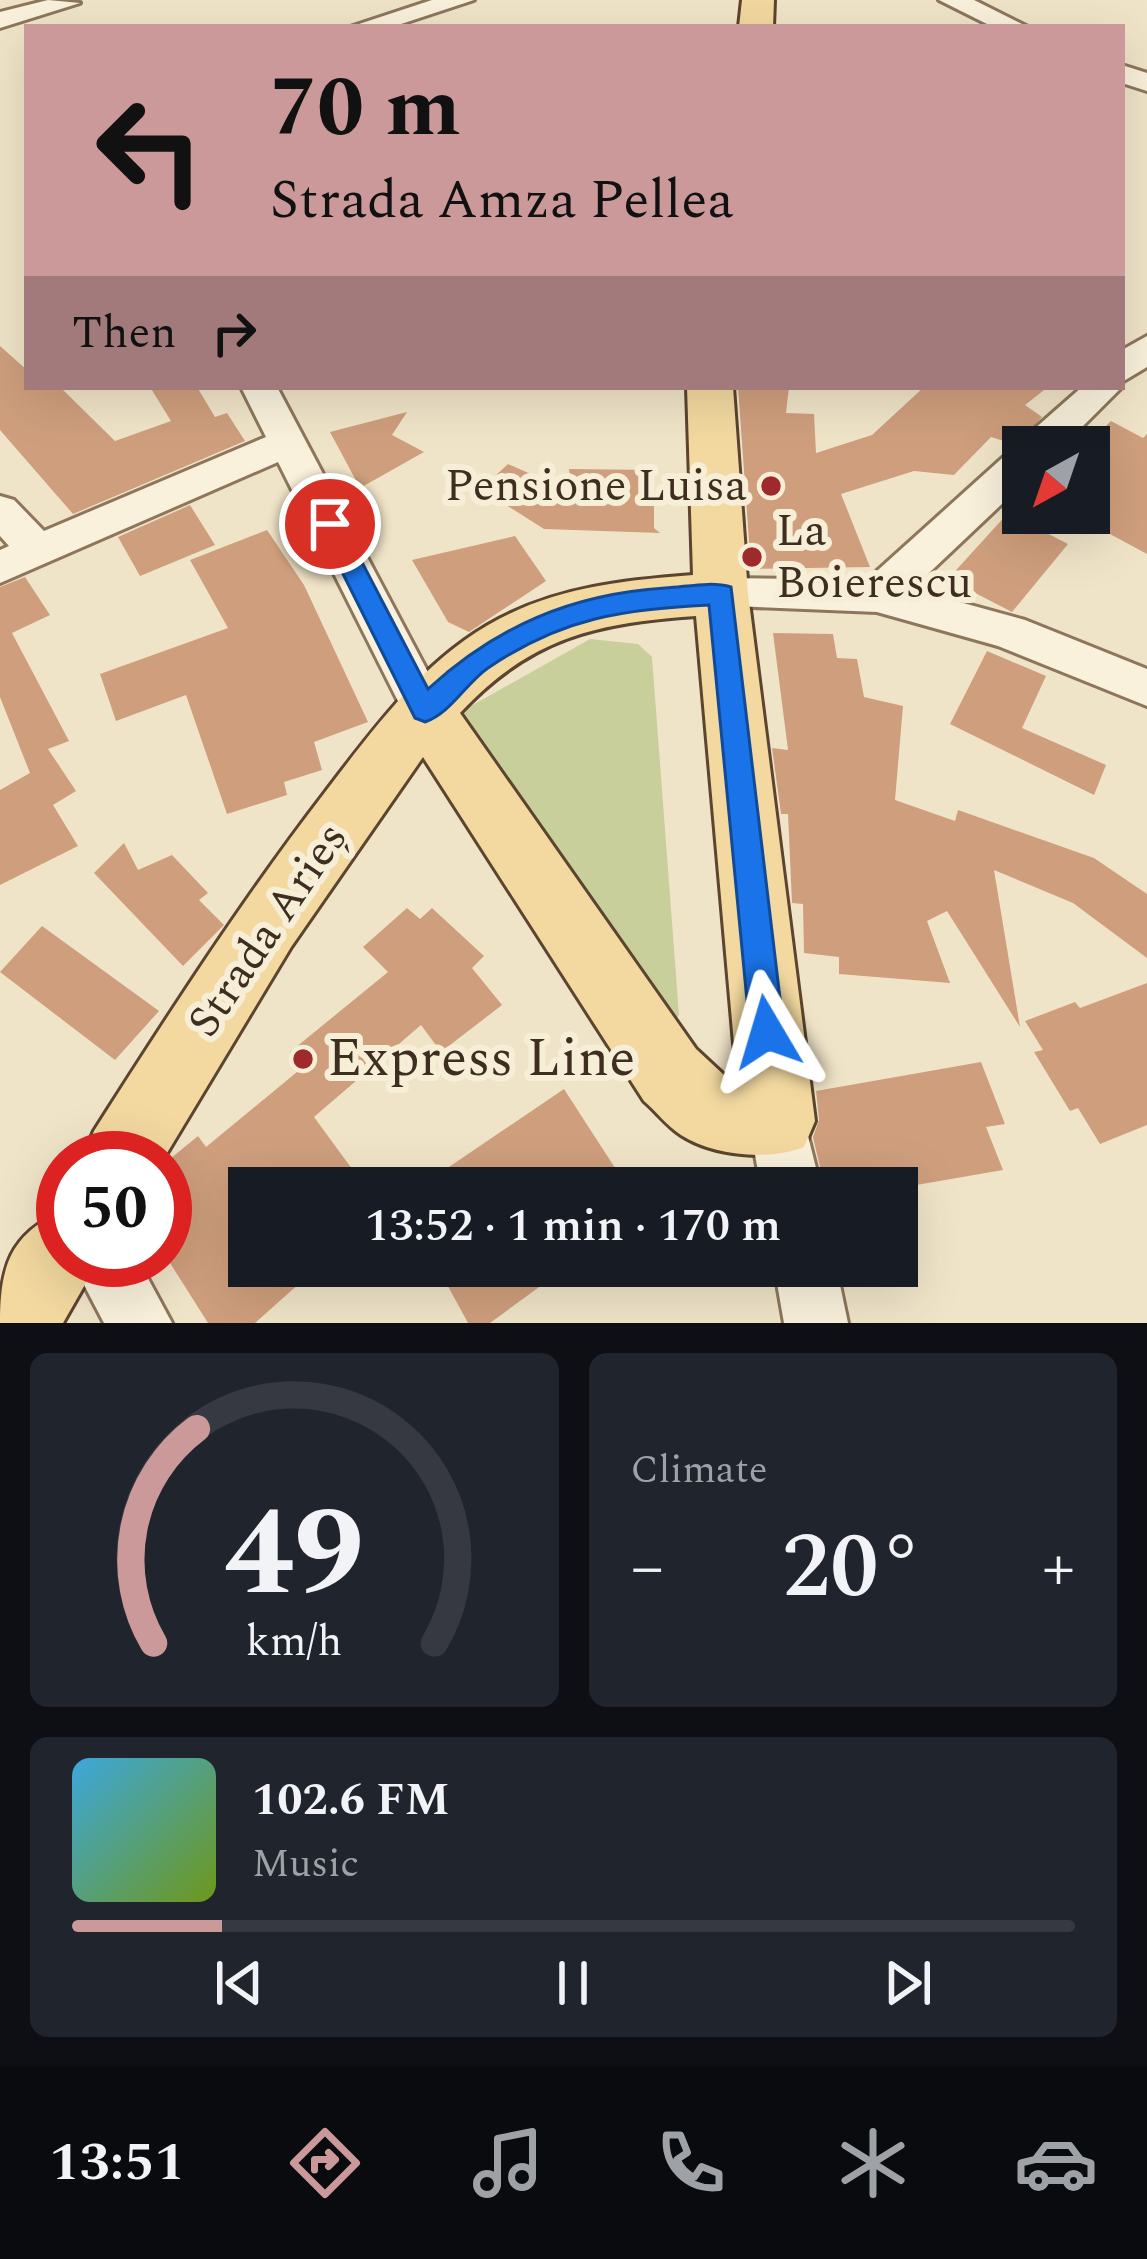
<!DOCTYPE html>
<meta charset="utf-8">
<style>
:root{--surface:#171b24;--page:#20242c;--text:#f1f3f6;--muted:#9ea1a6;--line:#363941;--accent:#cc999b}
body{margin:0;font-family:Spectral,serif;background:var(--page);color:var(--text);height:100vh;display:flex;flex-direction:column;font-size:45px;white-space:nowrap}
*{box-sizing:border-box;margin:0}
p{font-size:39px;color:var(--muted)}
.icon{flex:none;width:66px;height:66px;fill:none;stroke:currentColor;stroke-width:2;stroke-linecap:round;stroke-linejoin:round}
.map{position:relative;height:1323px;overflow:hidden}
.panel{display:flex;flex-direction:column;gap:30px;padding:30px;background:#0d0f14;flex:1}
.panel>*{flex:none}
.banner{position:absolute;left:24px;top:24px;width:1101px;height:366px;border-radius:0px;box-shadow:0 12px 48px #0002;background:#cc999b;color:#111;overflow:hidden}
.needle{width:78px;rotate:220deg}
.tools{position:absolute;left:1002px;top:426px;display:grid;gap:24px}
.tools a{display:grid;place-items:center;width:108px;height:108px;border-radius:0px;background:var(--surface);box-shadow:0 12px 48px #0002;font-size:60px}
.speed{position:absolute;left:36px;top:1131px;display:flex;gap:24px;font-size:60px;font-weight:700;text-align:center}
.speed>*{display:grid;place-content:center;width:156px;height:156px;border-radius:50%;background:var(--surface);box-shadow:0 12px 48px #0002;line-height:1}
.speed .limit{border:18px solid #d22;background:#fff;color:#111}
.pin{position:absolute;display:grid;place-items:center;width:102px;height:102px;color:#fff;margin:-51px;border:6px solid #fff;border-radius:50%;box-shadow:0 3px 12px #0007}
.me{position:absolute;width:132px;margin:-66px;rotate:353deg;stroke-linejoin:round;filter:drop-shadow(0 0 9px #0008)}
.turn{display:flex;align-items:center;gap:42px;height:252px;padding:0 48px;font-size:54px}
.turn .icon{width:156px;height:156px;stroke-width:2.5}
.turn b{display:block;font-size:84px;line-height:102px}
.then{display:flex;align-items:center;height:114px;padding:0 48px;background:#0003;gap:24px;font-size:45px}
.big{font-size:90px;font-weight:600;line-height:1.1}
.panel .tile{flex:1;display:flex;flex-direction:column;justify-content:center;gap:18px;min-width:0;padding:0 42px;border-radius:18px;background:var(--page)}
.panel .dial{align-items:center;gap:0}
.dial svg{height:312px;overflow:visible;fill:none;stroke:var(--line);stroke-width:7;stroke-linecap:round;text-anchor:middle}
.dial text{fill:var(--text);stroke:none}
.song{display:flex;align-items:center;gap:36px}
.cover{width:144px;height:144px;border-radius:18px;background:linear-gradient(135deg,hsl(200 70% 55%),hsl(80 70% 35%))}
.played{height:12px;border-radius:6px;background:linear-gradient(90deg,var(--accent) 15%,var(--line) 15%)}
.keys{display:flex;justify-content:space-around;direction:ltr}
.heat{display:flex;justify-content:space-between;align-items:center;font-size:66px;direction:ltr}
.panel .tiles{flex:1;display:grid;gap:30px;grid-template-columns:1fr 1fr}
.tile:last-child{grid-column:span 2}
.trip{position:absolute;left:228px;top:1167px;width:690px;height:120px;border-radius:0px;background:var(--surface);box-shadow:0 12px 48px #0002;font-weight:600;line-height:120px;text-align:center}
.dock{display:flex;height:192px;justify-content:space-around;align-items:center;background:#090b0e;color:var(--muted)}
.dock .icon{width:84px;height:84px}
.dock .current{color:var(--accent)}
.dock b{font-size:54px;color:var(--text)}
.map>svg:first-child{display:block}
</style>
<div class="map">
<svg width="1147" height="1323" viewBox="0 0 1147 1323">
<rect width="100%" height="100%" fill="#f0e4c8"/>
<path fill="#c9cf9b" d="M 590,639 L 638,644 L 652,657 L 679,1015 L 672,1023 L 464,727 L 462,711 Z"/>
<g fill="#cf9f7d">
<path d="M 0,346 L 27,370 L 27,387 L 60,387 L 115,441 L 171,421 L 150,387 L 197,387 L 215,417 L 227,413 L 245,441 L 73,514 L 0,430 Z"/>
<path d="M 738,387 L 789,387 L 786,413 L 814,414 L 816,453 L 872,435 L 924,387 L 1048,387 L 1025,405 L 1042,417 L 1017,445 L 991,437 L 954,475 L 914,471 L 841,494 L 870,567 L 751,569 Z"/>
<path d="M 407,412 L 392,435 L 424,452 L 360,488 L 330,432 Z"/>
<path d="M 1111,421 L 1143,438 L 1147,434 L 1147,554 L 1071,513 L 1089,513 L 1089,494 L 1109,473 L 1089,462 L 1089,442 Z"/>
<path d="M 508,464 L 572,492 L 569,469 L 654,470 L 654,528 L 660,533 L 544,529 L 481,489 Z"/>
<path d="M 190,505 L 215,545 L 140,576 L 118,537 Z"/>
<path d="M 1008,513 L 1068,544 L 1012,612 L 948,579 Z"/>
<path d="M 267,530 L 304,585 L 368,722 L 314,742 L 322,770 L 284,782 L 287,795 L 227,814 L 186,695 L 116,721 L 100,674 L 228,628 L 190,560 Z"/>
<path d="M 515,536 L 546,581 L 469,632 L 448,622 L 412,560 Z"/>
<path d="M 25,577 L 50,615 L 12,633 L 69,741 L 48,749 L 76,791 L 53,805 L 78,846 L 0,885 L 0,790 L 30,773 L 0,697 L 0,587 Z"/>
<path d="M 773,633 L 833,634 L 837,658 L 857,659 L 864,697 L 903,706 L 895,800 L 955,821 L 958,810 L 1094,858 L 1147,894 L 1147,958 L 1073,903 L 994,870 L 1020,1027 L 947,911 L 927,921 L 950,983 L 839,974 L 839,957 L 804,953 L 803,904 L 792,903 L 788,814 L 781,814 L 772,748 L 788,750 Z"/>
<path d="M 987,651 L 1046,676 L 1022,728 L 1106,765 L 1094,795 L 950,724 Z"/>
<path d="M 124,843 L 138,870 L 172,855 L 208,893 L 199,900 L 224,925 L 183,966 L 94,873 Z"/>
<path d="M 407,908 L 420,919 L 432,908 L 484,956 L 472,968 L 502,1005 L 441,1052 L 421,1025 L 314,1117 L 366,1188 L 249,1188 L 249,1266 L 319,1266 L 255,1323 L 208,1323 L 165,1255 L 165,1163 L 198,1136 L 206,1147 L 303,1067 L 290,1052 L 388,972 L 363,947 Z"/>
<path d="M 42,926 L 159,1011 L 115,1060 L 0,972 Z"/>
<path d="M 1147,983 L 1147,1125 L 1100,1144 L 1078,1108 L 1070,1111 L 1034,1052 L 1043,1050 L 1025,1021 L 1075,1002 L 1080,1008 Z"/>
<path d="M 981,1062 L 1005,1124 L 986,1127 L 1003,1170 L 899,1188 L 825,1188 L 813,1137 L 819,1120 L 816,1091 Z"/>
<path d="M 564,1089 L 628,1188 L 418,1188 Z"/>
<path d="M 437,1266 L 568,1266 L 490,1323 L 468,1323 Z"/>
</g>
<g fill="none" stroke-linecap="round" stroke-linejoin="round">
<defs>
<g id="minor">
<path d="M 48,0 L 80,3 L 0,28 L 0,12 Z"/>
<path d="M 432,0 L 474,0 L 392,27 L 350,27 Z"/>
<path d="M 939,0 L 974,0 L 1028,27 L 993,27 Z"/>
<path d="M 1122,65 L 1147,73 L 1147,91 L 1122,83 Z"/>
<path d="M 1147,336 L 1147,367 L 1122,382 L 1122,350 Z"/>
<path d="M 241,387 L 277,387 L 448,710 L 441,723 L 425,729 L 409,723 L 278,462 L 0,583 L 0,550 L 9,546 L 0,536 L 0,496 L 14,500 L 44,531 L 266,437 Z"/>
<path d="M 1082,387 L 1122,387 L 1062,447 L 1023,447 L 1023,484 L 912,589 L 1025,620 L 1147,669 L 1147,706 L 998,646 L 877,612 L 706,605 L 700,594 L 706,583 L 721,578 L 867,580 L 1009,452 L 1020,449 L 1024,438 Z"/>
<path d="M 778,1092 L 799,1100 L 821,1188 L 761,1188 L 749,1121 L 757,1100 Z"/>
<path d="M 71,1260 L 138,1260 L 172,1323 L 104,1323 Z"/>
<path d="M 774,1266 L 836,1266 L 848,1323 L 784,1323 Z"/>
</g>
<g id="major">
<path d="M 742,0 L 774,0 L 773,27 L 739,27 Z"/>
<path d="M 687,387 L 733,387 L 748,594 L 815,1121 L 804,1147 C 770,1161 713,1156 681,1135 C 667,1126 656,1111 644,1101 L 423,757 L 291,947 L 164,1158 L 83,1158 L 94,1131 C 168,1015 242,900 326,791 C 375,727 425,658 499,619 C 559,587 626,580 693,575 ZM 696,616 L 737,1077 L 724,1075 L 696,1049 L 460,713 C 531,637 596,623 696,616 Z"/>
<path d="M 63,1211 L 63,1260 L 99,1260 L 63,1323 L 0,1323 C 0,1269 9,1234 63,1211 Z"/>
</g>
</defs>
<use href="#minor" stroke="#8d765c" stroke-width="6"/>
<use href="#major" stroke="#5b4430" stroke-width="6"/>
<use href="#minor" fill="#faf1dc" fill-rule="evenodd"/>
<use href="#major" fill="#f3d9a0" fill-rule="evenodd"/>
</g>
<path fill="#1a73e8" stroke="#114b97" stroke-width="3" d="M 330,515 L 342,524 L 428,689 C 497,626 572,594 665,588 C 686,587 711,581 731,587 L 784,1032 L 779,1044 L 767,1049 L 755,1044 L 750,1032 L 709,605 C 622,610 563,617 488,668 C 466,683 451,713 425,722 L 415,718 L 318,524 Z"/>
<g fill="#9e2a2b" stroke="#f7eed8" stroke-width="4.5">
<circle cx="771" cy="486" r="12"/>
<circle cx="752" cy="557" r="12"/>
<circle cx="303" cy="1059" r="12"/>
</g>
<g text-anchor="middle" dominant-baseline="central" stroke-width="12" stroke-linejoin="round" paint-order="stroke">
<g font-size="45" fill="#3d2e20" stroke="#f7eed8" text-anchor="end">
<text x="747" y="486">Pensione Luisa</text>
<text x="776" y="531" text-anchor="start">La<tspan x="776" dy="52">Boierescu</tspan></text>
</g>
<g font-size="45" fill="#3d2e20" stroke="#f7eed8">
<text transform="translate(268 930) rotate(-56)">Strada Arieș</text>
</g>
<g font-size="54" fill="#3d2e20" stroke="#f7eed8" text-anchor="start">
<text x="327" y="1059">Express Line</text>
</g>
</g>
</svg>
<div class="tools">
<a><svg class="needle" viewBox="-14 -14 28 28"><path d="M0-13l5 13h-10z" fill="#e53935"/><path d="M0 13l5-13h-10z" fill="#9ea1a6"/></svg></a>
</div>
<div class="speed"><div class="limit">50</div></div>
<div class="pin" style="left:330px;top:524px;background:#d93025"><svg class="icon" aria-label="arrive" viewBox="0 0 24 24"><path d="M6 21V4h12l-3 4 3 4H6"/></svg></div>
<svg class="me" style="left:767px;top:1032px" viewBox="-20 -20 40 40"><path d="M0-17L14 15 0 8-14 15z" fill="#1a73e8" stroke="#fff" stroke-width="4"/></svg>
<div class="trip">13:52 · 1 min · 170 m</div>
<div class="banner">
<div class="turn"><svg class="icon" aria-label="left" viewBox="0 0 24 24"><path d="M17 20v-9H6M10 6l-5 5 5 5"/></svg><div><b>70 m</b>Strada Amza Pellea</div></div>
<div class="then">Then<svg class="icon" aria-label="right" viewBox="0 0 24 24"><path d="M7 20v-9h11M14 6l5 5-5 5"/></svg></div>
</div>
</div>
<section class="panel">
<div class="tiles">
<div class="tile dial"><svg viewBox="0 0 100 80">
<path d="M14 69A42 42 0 1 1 86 69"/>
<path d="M14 69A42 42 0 0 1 25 14" stroke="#cc999b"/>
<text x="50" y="56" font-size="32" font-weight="700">49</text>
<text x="50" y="72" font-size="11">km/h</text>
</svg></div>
<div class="tile"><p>Climate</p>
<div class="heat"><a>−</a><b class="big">20°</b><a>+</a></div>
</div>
<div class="tile">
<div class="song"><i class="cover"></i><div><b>102.6 FM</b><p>Music</p></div></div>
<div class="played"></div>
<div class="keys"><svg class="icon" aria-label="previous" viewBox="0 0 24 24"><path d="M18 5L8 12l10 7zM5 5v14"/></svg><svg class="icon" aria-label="pause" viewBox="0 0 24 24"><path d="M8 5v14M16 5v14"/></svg><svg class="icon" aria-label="next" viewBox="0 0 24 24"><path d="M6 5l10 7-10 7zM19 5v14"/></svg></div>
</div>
</div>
</section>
<nav class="dock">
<b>13:51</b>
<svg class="icon current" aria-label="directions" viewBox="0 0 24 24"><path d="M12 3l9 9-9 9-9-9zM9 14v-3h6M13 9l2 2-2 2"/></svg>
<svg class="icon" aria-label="music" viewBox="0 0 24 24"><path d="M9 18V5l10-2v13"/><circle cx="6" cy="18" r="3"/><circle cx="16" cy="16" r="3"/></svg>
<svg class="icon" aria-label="phone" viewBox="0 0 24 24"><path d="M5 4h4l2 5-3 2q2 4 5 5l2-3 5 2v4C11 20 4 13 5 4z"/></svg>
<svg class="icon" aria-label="climate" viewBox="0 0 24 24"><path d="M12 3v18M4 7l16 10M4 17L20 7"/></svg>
<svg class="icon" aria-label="car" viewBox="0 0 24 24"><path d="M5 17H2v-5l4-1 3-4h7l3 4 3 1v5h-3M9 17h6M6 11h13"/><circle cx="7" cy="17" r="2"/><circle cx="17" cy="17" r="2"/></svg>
</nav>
